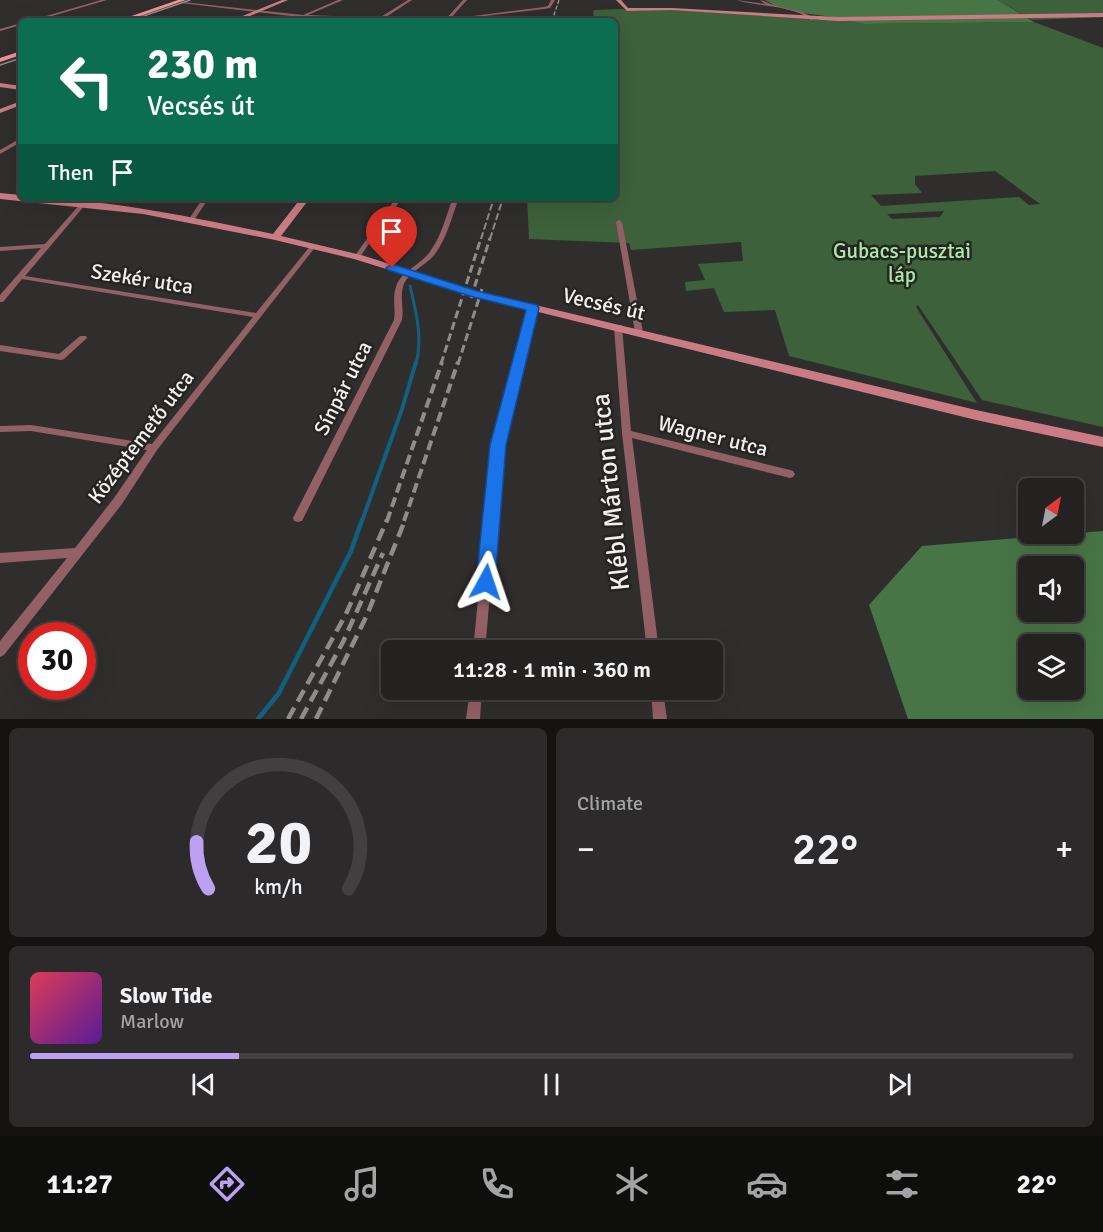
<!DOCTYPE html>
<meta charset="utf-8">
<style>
:root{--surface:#242221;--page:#2c2a2a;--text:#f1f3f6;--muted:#a3a4a5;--line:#413f3f;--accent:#bca0f2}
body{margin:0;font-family:Signika,sans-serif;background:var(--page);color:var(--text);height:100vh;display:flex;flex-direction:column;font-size:22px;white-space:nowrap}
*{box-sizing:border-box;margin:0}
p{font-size:20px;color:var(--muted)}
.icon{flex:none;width:33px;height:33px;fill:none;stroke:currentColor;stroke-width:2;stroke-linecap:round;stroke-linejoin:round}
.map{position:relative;height:719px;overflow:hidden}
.details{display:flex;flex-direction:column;gap:9px;padding:9px;background:#141312;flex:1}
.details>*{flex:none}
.banner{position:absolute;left:18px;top:18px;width:600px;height:183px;border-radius:9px;box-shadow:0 6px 24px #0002,0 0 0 2px var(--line);background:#0b6e4f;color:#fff;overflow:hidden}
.needle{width:39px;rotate:32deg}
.controls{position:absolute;left:1018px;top:478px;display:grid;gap:12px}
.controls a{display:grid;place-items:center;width:66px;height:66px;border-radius:9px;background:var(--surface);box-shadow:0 6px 24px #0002,0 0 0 2px var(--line);font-size:30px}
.speed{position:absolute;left:18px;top:622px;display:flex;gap:12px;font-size:30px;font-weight:700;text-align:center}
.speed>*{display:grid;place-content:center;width:78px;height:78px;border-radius:50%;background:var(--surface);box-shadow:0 6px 24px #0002,0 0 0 2px var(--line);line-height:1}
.speed .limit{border:9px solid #d22;background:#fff;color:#111}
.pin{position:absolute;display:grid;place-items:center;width:51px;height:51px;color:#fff;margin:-62px -26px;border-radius:50% 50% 50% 0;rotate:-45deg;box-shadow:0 0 6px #0007}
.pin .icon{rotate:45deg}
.me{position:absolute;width:66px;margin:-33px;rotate:5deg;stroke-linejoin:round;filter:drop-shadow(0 0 4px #0008)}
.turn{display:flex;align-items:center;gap:21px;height:126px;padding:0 30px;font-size:27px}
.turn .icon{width:78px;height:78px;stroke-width:2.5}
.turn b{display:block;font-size:42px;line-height:51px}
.then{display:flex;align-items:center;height:57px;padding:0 30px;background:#0003;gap:12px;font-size:22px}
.big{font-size:45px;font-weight:600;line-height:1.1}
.details .tile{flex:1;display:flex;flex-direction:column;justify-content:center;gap:9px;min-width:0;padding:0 21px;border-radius:9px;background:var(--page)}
.details .dial{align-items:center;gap:0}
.dial svg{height:156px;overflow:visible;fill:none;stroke:var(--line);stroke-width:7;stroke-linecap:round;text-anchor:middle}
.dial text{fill:var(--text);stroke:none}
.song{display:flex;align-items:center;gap:18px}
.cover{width:72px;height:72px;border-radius:9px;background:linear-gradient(135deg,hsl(350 70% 55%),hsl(270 70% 35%))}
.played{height:6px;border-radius:3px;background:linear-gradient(90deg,var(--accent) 20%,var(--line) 20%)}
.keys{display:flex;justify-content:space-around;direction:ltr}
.heat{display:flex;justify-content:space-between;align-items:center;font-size:33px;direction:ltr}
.details .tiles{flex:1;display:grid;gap:9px;grid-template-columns:1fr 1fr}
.tile:last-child{grid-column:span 2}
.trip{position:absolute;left:381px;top:640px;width:342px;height:60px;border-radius:9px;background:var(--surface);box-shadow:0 6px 24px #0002,0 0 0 2px var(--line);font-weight:600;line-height:60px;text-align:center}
.dock{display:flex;height:96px;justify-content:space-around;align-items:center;background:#0e0e0d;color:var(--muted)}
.dock .icon{width:42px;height:42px}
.dock .current{color:var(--accent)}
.dock b{font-size:27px;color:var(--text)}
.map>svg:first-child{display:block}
</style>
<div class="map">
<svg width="1103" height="719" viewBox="0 0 1103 719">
<rect width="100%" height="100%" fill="#302e2c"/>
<g fill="#3d613b" fill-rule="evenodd">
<path d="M 998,0 L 1103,0 L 1103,17 L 1032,20 Z"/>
<path d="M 623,9 L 629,11 L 672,9 L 818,20 L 843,18 L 864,24 L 1034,22 L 1103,48 L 1103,427 L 982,400 L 918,305 L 916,307 L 977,403 L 789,356 L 775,310 L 724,312 L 714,288 L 686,291 L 685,282 L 705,280 L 698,264 L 743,261 L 741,242 L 631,250 L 629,243 L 529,239 L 527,198 L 615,198 L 615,21 L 600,21 L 594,18 L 593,13 L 594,10 ZM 995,171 L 1040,204 L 1029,205 L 1019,197 L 881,206 L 871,195 L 922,193 L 915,184 L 915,176 ZM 944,211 L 940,217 L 892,219 L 887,214 Z"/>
</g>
<g fill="#487546" fill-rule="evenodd">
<path d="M 765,0 L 998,0 L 1034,22 L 864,24 C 856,23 848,19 840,18 C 815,14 788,14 765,0 Z"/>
<path d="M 1103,531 L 1103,719 L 908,719 L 869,605 L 922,546 ZM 1029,567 L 1074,567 L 1074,612 L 1029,612 ZM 1029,645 L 1074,645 L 1074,690 L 1029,690 Z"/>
</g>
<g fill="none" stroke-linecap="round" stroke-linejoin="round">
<path stroke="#106080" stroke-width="3" d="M 410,286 C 416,312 423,337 416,364"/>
<path stroke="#106080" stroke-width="4" d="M 362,521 L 402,409 L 416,362"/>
<path stroke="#106080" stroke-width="4.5" d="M 258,719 L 279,693 L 351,551 L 362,520"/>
<path stroke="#4d4b49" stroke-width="6" stroke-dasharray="6 3" stroke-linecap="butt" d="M 515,198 L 523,198"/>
<g fill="#936065" fill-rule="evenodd">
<path d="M 101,0 L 107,0 L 35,21 L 29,21 Z"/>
<path d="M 338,0 L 343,0 L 308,15 L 379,18 L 408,0 L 412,0 L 383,19 L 414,21 L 303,17 L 294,21 L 289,21 L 299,17 L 181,3 L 183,2 L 303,15 Z"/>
<path d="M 463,0 L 467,0 L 450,19 L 544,7 L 548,6 L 551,0 L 555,0 L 550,8 L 544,9 L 444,21 Z"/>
<path d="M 736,0 L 765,4 L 760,0 C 766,1 769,4 775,5 C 789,10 802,9 814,19 L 811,20 C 792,5 759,7 736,0 Z"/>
<path d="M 21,23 L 21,25 L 0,31 L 0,29 Z"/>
<path d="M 21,138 L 21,142 L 0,154 L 0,150 Z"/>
<path d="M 81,198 L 87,198 L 86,204 L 25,276 L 256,313 L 311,245 L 315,245 L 316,246 L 157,450 L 122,504 L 4,655 L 0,657 L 0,641 L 67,558 L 0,563 L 0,553 L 75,548 L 114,498 L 147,450 L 31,431 L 0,432 L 0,426 L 31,425 L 152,444 L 253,317 L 22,279 L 3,302 L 0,302 L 0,295 L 41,248 L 0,251 L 0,247 L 45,244 L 81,203 Z"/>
<path d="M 203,198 L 209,198 L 194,220 L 190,220 L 189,219 Z"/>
<path d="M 396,198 L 402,198 L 359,258 L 355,258 L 354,257 Z"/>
<path d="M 453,198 L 459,198 C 452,216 447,238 435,254 C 426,266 407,272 403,287 C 400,298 404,309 402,320 L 302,521 L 298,522 L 294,521 L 293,518 L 394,320 C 396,309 392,298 396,287 C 401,270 422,265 431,250 C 442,235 446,215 453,198 Z"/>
<path d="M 619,220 L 622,222 L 643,332 L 639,334 L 635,332 L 616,222 Z"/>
<path d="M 530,305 L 533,305 L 537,307 L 503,445 L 485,651 L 473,651 L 493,445 Z"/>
<path d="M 615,325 L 621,325 L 622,327 L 631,431 L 790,470 L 793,471 L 795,474 L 793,477 L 790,478 L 632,438 L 659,651 L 647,651 L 622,433 L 614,327 Z"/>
<path d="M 80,336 L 86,336 L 87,338 L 64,359 L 61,360 L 0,351 L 0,345 L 59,354 Z"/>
<path d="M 470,690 L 482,690 L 480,719 L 466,719 Z"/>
<path d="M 651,690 L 663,690 L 667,719 L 653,719 Z"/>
</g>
<g fill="#cb7b83" fill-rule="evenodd">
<path d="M 282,0 L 288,0 L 238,21 L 230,21 Z"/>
<path d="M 616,0 L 621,0 L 628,8 L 672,8 L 838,17 L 1103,13 L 1103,17 L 838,21 L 672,10 L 627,11 Z"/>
<path d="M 0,83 L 21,86 L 21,90 L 0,87 Z"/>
<path d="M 21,101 L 21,105 L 0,113 L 0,109 Z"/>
<path d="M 0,193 L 21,195 L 21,198 C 106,198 190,217 273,234 L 301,198 L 310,198 L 281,236 L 361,255 L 477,291 L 976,410 L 1103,437 L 1103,447 L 976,420 L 470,295 L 354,259 L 275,240 L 143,214 L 0,199 Z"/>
</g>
<g fill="#f78f9a" fill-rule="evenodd">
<path d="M 178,0 L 186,0 L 126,21 L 117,21 Z"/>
<path d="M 21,51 L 21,55 L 0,62 L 0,58 Z"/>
</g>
<g stroke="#8f8d8b" stroke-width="1.5">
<path d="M 129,21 L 190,0"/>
<path d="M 0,65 L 21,58"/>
</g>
<path stroke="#8f8d8b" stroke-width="1.5" stroke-dasharray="4 2" stroke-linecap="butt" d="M 552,21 L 559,0"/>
<g stroke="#8f8d8b" stroke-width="2" stroke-dasharray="7 3" stroke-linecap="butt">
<path d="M 481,239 L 494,198"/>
<path d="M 490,239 L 503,198"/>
</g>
<g stroke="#8f8d8b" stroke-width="3" stroke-dasharray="8 4" stroke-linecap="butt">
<path d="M 471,298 L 490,238"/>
<path d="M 441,364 L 481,238"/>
<path d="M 458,364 L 482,289"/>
</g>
<g stroke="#8f8d8b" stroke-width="4" stroke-dasharray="10 5" stroke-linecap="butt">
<path d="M 387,521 L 442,362"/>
<path d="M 404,521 L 458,362"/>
</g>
<g stroke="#8f8d8b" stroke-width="4.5" stroke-dasharray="13 7" stroke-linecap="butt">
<path d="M 288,719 L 346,614 L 387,520"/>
<path d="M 301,719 L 343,642 L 383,553"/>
<path d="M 316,719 L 367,615 L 405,520"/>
</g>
</g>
<path fill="#1a73e8" stroke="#114b97" stroke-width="1.5" d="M 392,264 L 477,291 L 537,305 L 539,308 L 506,445 L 495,582 L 492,588 L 486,591 L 479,588 L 476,582 L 490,445 L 526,310 L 470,296 L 388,270 L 386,268 Z"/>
<g text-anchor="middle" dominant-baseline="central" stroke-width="5" stroke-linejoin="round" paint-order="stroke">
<g font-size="21" fill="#a8eba3" stroke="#262422">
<text x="902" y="251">Gubacs-pusztai<tspan x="902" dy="24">láp</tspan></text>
</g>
<g font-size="21" fill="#f1f0ee" stroke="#262422">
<text transform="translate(142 279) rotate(9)">Szekér utca</text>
<text transform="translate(604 304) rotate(13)">Vecsés út</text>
<text transform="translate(343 388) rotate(-63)">Sínpár utca</text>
<text transform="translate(713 436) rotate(14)">Wagner utca</text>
<text transform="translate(141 437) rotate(-53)">Középtemető utca</text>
</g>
<g font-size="26" fill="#f1f0ee" stroke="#262422">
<text transform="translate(611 492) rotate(-96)">Klébl Márton utca</text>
</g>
</g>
</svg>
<div class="controls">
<a><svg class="needle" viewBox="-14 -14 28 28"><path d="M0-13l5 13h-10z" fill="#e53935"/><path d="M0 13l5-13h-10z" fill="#a3a4a5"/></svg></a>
<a><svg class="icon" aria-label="sound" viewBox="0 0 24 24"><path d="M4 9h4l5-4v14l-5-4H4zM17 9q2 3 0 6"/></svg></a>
<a><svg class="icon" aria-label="layers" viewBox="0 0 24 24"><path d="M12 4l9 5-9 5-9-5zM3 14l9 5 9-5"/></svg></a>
</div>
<div class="speed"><div class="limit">30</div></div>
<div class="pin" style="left:392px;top:268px;background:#d93025"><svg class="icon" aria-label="arrive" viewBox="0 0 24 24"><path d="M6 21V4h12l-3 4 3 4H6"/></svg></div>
<svg class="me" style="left:486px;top:582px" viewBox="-20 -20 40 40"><path d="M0-17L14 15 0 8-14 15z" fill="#1a73e8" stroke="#fff" stroke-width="4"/></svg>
<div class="trip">11:28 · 1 min · 360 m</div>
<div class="banner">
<div class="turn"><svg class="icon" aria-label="left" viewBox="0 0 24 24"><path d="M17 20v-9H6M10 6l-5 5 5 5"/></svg><div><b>230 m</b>Vecsés út</div></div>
<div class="then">Then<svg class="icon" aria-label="arrive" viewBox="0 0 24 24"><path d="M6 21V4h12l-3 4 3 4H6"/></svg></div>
</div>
</div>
<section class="details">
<div class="tiles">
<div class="tile dial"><svg viewBox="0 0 100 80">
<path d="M14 69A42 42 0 1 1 86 69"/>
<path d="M14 69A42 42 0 0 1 8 45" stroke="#bca0f2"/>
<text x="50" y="56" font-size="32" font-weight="700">20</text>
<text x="50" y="72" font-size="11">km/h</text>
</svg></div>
<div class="tile"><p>Climate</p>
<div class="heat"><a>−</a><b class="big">22°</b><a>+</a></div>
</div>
<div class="tile">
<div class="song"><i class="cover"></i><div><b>Slow Tide</b><p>Marlow</p></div></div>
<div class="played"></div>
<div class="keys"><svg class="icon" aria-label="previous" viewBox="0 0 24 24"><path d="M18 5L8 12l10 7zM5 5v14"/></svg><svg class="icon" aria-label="pause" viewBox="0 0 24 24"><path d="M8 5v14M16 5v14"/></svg><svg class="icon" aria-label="next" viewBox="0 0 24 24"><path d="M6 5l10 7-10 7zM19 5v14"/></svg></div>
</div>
</div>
</section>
<nav class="dock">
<b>11:27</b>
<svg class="icon current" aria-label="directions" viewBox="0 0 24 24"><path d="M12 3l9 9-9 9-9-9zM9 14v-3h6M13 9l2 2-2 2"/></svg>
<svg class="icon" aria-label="music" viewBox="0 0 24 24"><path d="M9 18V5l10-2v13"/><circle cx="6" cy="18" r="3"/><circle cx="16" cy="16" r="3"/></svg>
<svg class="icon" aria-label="phone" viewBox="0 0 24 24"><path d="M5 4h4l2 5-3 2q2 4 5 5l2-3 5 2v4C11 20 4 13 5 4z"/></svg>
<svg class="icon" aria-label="climate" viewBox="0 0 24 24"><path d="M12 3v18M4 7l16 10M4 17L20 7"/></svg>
<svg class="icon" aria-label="car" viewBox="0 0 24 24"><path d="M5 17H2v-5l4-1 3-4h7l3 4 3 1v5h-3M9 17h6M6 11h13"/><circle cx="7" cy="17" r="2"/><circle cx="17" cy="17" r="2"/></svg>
<svg class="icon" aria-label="filters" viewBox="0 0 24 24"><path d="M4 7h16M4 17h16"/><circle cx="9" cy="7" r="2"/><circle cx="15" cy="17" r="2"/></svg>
<b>22°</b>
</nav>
